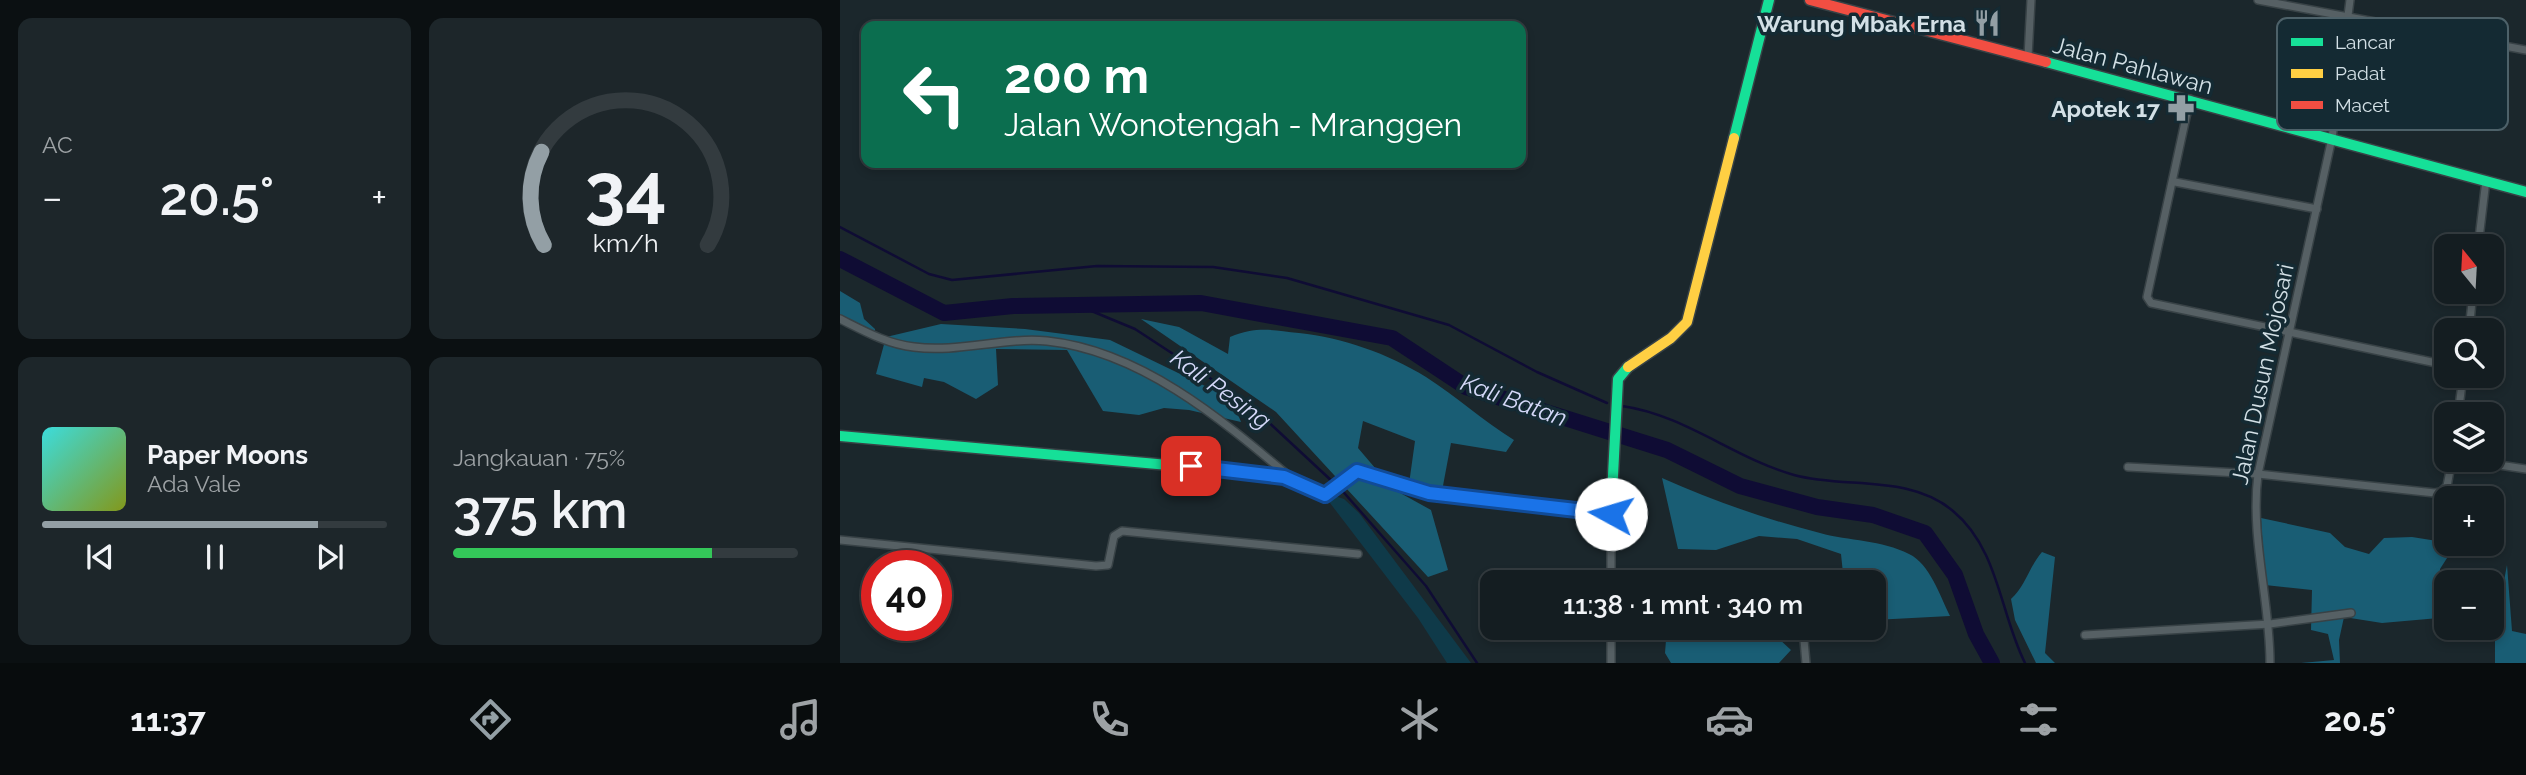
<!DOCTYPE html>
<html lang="id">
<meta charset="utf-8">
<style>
:root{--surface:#141d21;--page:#1d262a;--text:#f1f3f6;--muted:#9da2a5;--line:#333b3f;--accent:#939fa5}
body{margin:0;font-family:Raleway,sans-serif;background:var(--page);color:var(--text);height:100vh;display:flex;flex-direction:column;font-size:26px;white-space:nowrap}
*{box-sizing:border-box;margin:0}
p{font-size:23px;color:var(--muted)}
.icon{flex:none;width:38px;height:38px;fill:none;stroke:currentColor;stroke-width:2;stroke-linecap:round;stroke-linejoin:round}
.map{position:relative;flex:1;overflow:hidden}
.side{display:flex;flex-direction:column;gap:18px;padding:18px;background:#0b1012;width:840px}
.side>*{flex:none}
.guide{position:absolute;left:21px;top:21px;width:665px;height:147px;border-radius:14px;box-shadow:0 4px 10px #0003,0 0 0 2px var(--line);background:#0b6e4f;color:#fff;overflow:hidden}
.needle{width:46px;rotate:342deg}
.buttons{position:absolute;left:1594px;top:234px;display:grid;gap:14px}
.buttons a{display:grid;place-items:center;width:70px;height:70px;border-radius:14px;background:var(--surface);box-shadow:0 4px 10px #0003,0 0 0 2px var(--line);font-size:35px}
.speed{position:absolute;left:21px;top:550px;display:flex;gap:14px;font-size:35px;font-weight:700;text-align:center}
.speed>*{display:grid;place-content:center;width:91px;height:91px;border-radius:50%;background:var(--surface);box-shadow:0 4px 10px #0003,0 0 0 2px var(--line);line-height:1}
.speed .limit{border:10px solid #d22;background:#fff;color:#111}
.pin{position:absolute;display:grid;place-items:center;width:60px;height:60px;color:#fff;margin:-30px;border-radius:14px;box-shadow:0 4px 10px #0006}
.me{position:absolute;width:77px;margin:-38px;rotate:276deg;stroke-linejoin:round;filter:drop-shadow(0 0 5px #0008)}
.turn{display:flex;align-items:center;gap:24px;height:147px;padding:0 28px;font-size:32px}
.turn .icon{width:91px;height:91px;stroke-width:2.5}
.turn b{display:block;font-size:49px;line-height:60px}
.big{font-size:52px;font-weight:600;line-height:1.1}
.side .card{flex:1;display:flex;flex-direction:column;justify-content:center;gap:10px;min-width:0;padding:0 24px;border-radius:14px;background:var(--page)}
.side .dial{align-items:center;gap:0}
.dial svg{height:182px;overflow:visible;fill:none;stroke:var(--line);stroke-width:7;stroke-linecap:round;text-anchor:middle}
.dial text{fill:var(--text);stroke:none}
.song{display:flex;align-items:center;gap:21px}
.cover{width:84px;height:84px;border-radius:10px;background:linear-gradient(135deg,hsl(180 70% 55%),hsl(70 70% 35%))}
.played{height:7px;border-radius:4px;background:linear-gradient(90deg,var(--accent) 80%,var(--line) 80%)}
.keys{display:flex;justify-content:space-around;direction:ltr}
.heat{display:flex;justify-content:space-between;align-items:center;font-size:38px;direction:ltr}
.charge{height:10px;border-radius:5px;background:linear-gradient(90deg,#34c759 75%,var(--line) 0)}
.side .tiles{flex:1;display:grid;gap:18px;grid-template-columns:repeat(2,1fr)}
.trip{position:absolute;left:640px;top:570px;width:406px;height:70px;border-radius:14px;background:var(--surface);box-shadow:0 4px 10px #0003,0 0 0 2px var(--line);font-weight:600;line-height:70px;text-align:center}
.tab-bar{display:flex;height:112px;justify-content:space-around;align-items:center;background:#080c0d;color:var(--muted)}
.tab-bar .icon{width:49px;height:49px}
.tab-bar .on{color:var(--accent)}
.tab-bar b{font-size:32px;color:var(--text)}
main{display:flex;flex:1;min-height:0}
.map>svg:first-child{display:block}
</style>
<main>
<section class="side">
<div class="tiles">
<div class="card"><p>AC</p>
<div class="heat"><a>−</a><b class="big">20.5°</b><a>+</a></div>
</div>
<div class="card dial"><svg viewBox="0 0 100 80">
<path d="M14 69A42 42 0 1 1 86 69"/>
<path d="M14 69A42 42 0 0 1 13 28" stroke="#939fa5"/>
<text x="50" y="56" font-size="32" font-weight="700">34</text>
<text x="50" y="72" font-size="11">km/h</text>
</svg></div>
<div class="card">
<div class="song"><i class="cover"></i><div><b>Paper Moons</b><p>Ada Vale</p></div></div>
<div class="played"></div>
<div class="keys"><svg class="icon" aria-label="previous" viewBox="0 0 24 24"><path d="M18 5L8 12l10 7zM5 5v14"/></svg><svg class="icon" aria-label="pause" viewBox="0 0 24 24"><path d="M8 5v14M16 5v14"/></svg><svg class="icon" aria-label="next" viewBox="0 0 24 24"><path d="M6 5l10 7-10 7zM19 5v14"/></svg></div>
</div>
<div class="card"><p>Jangkauan · 75%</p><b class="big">375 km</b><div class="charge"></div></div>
</div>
</section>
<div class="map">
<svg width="1686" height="663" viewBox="0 0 1686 663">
<rect width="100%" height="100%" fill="#1b272c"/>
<path fill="#0f3a49" d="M 492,495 L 504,499 L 519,513 L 631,663 L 607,663 L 578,618 L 490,503 Z"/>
<g fill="#195d74">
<path d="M 0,291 L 20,303 L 24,319 L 35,329 L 35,338 L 0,319 Z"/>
<path d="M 301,319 L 339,327 L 388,354 L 390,337 C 417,326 431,330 459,333 C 503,338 547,353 586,377 C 616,396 643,421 674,440 L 666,452 L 611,443 L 602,491 L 569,484 L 575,441 L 523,421 L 518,448 L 553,489 L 591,510 L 608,570 L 588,577 L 436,412 Z"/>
<path d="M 101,324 L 185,329 L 270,340 L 392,399 L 401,422 L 349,410 L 324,408 L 299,415 L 263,411 L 227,350 L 156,349 L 158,385 L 136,399 L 104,382 L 84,378 L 82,387 L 36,374 L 46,337 Z"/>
<path d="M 822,478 C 874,501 925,519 980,533 C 1009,541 1042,540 1069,554 C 1090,564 1100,596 1110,616 L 1034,620 L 1034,583 L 1004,583 L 1001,554 L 957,539 L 919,536 L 876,550 L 838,549 Z"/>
<path d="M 1421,518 L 1490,533 L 1505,547 L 1529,554 L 1544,538 L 1572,537 L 1616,544 L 1600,569 L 1599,618 L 1542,623 L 1504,617 L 1499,640 L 1500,663 L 1461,663 L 1494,660 L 1488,634 L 1471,630 L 1472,590 L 1425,585 Z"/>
<path d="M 1202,552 L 1215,557 L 1205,653 L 1215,663 L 1196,663 L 1175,620 L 1171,599 C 1185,587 1189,567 1202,552 Z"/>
<path d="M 1667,565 L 1672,631 L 1686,634 L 1686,663 L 1655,663 L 1655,629 Z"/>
<path d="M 918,634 L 938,638 L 951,650 L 939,663 L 831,663 L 825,653 L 826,640 L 907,639 Z"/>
</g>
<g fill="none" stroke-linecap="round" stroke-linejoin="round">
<g stroke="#0f0c34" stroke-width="2.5">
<path d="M 0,227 L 89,274 L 112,280 L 257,266 L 373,267 L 447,278 L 609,325 L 697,372 L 767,403"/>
<path d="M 237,305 L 295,329 L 408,403 L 494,483"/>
<path d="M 782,406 C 845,415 894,458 954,475 C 1005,489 1070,474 1113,511 C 1159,549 1160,614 1185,663"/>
<path d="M 499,487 L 586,586 L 637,663"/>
</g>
<path stroke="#0f0c34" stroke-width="16" d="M 0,259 L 104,313 L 173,306 L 361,303 L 552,338 L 626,387 L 827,450 L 900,486 L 977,507 L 1033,515 L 1085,533 L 1115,575 L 1136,634 L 1152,663"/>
<defs>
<g id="street">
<path d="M 1418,0 L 1686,50"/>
<path d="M 1188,57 L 1191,0"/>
<path d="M 1350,99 L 1307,297 L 1311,303 L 1606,365"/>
<path d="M 1335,182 L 1477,209"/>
<path d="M 1638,247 L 1646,180"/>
<path d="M 0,319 C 24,331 47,344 74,347 C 118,353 163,337 207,341 C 301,351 381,419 450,477"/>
<path d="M 1629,331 L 1633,292"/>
<path d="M 1618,415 L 1623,376"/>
<path d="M 1626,460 L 1686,469"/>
<path d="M 1288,467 L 1418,474 L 1595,493 L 1601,492 L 1607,486 L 1612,460"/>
<path d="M 771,514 L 771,583"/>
<path d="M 0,540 L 256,566 L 268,565 L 274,536 L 282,531 L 518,554"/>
<path d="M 771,628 L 771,663"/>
<path d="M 963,628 L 966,663"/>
<path d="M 1245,635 L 1430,624 L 1511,613"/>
<path d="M 1430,663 C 1430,600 1410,537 1418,474 L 1492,138 L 1510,0"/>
</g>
<g id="fast">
<path d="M 1206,62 L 1686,192"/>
<path d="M 894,138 L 929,0"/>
<path d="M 0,436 L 430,474 L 452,479 L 485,495 L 513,472 L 523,471 L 589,493 L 771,514 L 778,379 L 788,367"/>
</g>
<path id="slow" d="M 788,367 L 831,338 L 847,322 L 894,138"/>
<path id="jam" d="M 970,0 L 1206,62"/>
</defs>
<use href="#street" stroke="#384246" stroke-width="10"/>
<use href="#fast" stroke="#384246" stroke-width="13"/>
<use href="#slow" stroke="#384246" stroke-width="13"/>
<use href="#jam" stroke="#384246" stroke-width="13"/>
<use href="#street" stroke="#566064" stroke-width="7"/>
<use href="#fast" stroke="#16e098" stroke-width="10"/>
<use href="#slow" stroke="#ffcf43" stroke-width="10"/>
<use href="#jam" stroke="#f24e42" stroke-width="10"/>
</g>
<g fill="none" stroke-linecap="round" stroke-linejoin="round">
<defs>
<path id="route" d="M 351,466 L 444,477 L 485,495 L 517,471 L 589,493 L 771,514"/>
</defs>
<use href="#route" stroke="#114b97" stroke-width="18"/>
<use href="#route" stroke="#1a73e8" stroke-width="12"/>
</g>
<defs>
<symbol id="restaurant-bare" viewBox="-9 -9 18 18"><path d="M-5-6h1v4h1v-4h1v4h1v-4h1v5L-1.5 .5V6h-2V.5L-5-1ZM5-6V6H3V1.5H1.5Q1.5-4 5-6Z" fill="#939fa5" stroke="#142a33" stroke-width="2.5" paint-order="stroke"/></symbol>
<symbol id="pharmacy-bare" viewBox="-9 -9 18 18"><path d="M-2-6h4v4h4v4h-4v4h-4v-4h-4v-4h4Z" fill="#939fa5" stroke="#142a33" stroke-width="2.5" paint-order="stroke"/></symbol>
</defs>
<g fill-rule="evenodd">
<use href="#restaurant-bare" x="1128" y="4" width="38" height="38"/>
<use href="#pharmacy-bare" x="1322" y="89" width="38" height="38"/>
</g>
<g text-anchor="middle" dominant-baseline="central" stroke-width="7" stroke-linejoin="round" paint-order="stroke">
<g font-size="23" font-weight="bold" fill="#d3e0e6" stroke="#142a33" text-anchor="end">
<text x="1126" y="23">Warung Mbak Erna</text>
<text x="1320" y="108">Apotek 17</text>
</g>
<g font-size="23" fill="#d3e0e6" stroke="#142a33">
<text transform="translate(1293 65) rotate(15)">Jalan Pahlawan</text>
<text transform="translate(1422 374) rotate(-78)">Jalan Dusun Mojosari</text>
</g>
<g font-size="24" font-style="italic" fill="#d4d8f8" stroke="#142a33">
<text transform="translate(381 389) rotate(36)">Kali Pesing</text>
<text transform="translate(674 400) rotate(20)">Kali Batan</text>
</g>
</g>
<rect x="1437" y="18" width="231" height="112" rx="10" fill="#142a33" stroke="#4d6169" stroke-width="2"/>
<rect x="1451" y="38" width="32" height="8" fill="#16e098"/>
<rect x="1451" y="69" width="32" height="9" fill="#ffcf43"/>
<rect x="1451" y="101" width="32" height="8" fill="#f24e42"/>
<g font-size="19" fill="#d3e0e6">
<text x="1495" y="49">Lancar</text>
<text x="1495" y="80">Padat</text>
<text x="1495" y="112">Macet</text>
</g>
</svg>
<div class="buttons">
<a><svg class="needle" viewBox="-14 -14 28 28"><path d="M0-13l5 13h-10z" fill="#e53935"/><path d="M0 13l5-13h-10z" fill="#9da2a5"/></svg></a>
<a><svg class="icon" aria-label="search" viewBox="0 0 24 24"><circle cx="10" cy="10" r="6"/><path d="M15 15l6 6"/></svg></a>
<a><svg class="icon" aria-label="layers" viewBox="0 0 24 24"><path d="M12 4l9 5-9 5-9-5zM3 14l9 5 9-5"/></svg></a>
<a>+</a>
<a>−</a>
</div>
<div class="speed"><div class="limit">40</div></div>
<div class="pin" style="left:351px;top:466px;background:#d93025"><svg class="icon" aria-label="arrive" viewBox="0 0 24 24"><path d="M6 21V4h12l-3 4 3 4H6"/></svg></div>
<svg class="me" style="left:771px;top:514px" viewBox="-20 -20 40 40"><circle r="19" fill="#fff"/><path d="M0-13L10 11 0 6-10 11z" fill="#1a73e8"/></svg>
<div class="trip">11:38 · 1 mnt · 340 m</div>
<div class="guide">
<div class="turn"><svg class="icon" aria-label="left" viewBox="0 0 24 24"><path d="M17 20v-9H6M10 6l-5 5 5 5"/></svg><div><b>200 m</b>Jalan Wonotengah - Mranggen</div></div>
</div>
</div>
</main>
<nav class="tab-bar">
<b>11:37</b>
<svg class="icon on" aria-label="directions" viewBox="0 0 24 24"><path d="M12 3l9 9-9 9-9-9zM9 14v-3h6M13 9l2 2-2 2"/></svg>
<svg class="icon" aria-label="music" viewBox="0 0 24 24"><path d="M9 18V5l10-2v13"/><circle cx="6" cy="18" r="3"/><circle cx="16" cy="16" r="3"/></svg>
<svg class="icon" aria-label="phone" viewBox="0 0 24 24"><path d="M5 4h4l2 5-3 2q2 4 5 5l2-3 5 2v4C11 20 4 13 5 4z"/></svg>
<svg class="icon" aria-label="climate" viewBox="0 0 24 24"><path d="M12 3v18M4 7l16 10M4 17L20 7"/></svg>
<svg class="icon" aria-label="car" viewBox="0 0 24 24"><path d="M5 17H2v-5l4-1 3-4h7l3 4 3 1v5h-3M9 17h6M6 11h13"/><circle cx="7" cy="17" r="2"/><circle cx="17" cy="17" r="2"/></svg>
<svg class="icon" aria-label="filters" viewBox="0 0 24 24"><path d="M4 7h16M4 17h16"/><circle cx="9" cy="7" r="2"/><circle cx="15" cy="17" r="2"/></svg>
<b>20.5°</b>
</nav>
